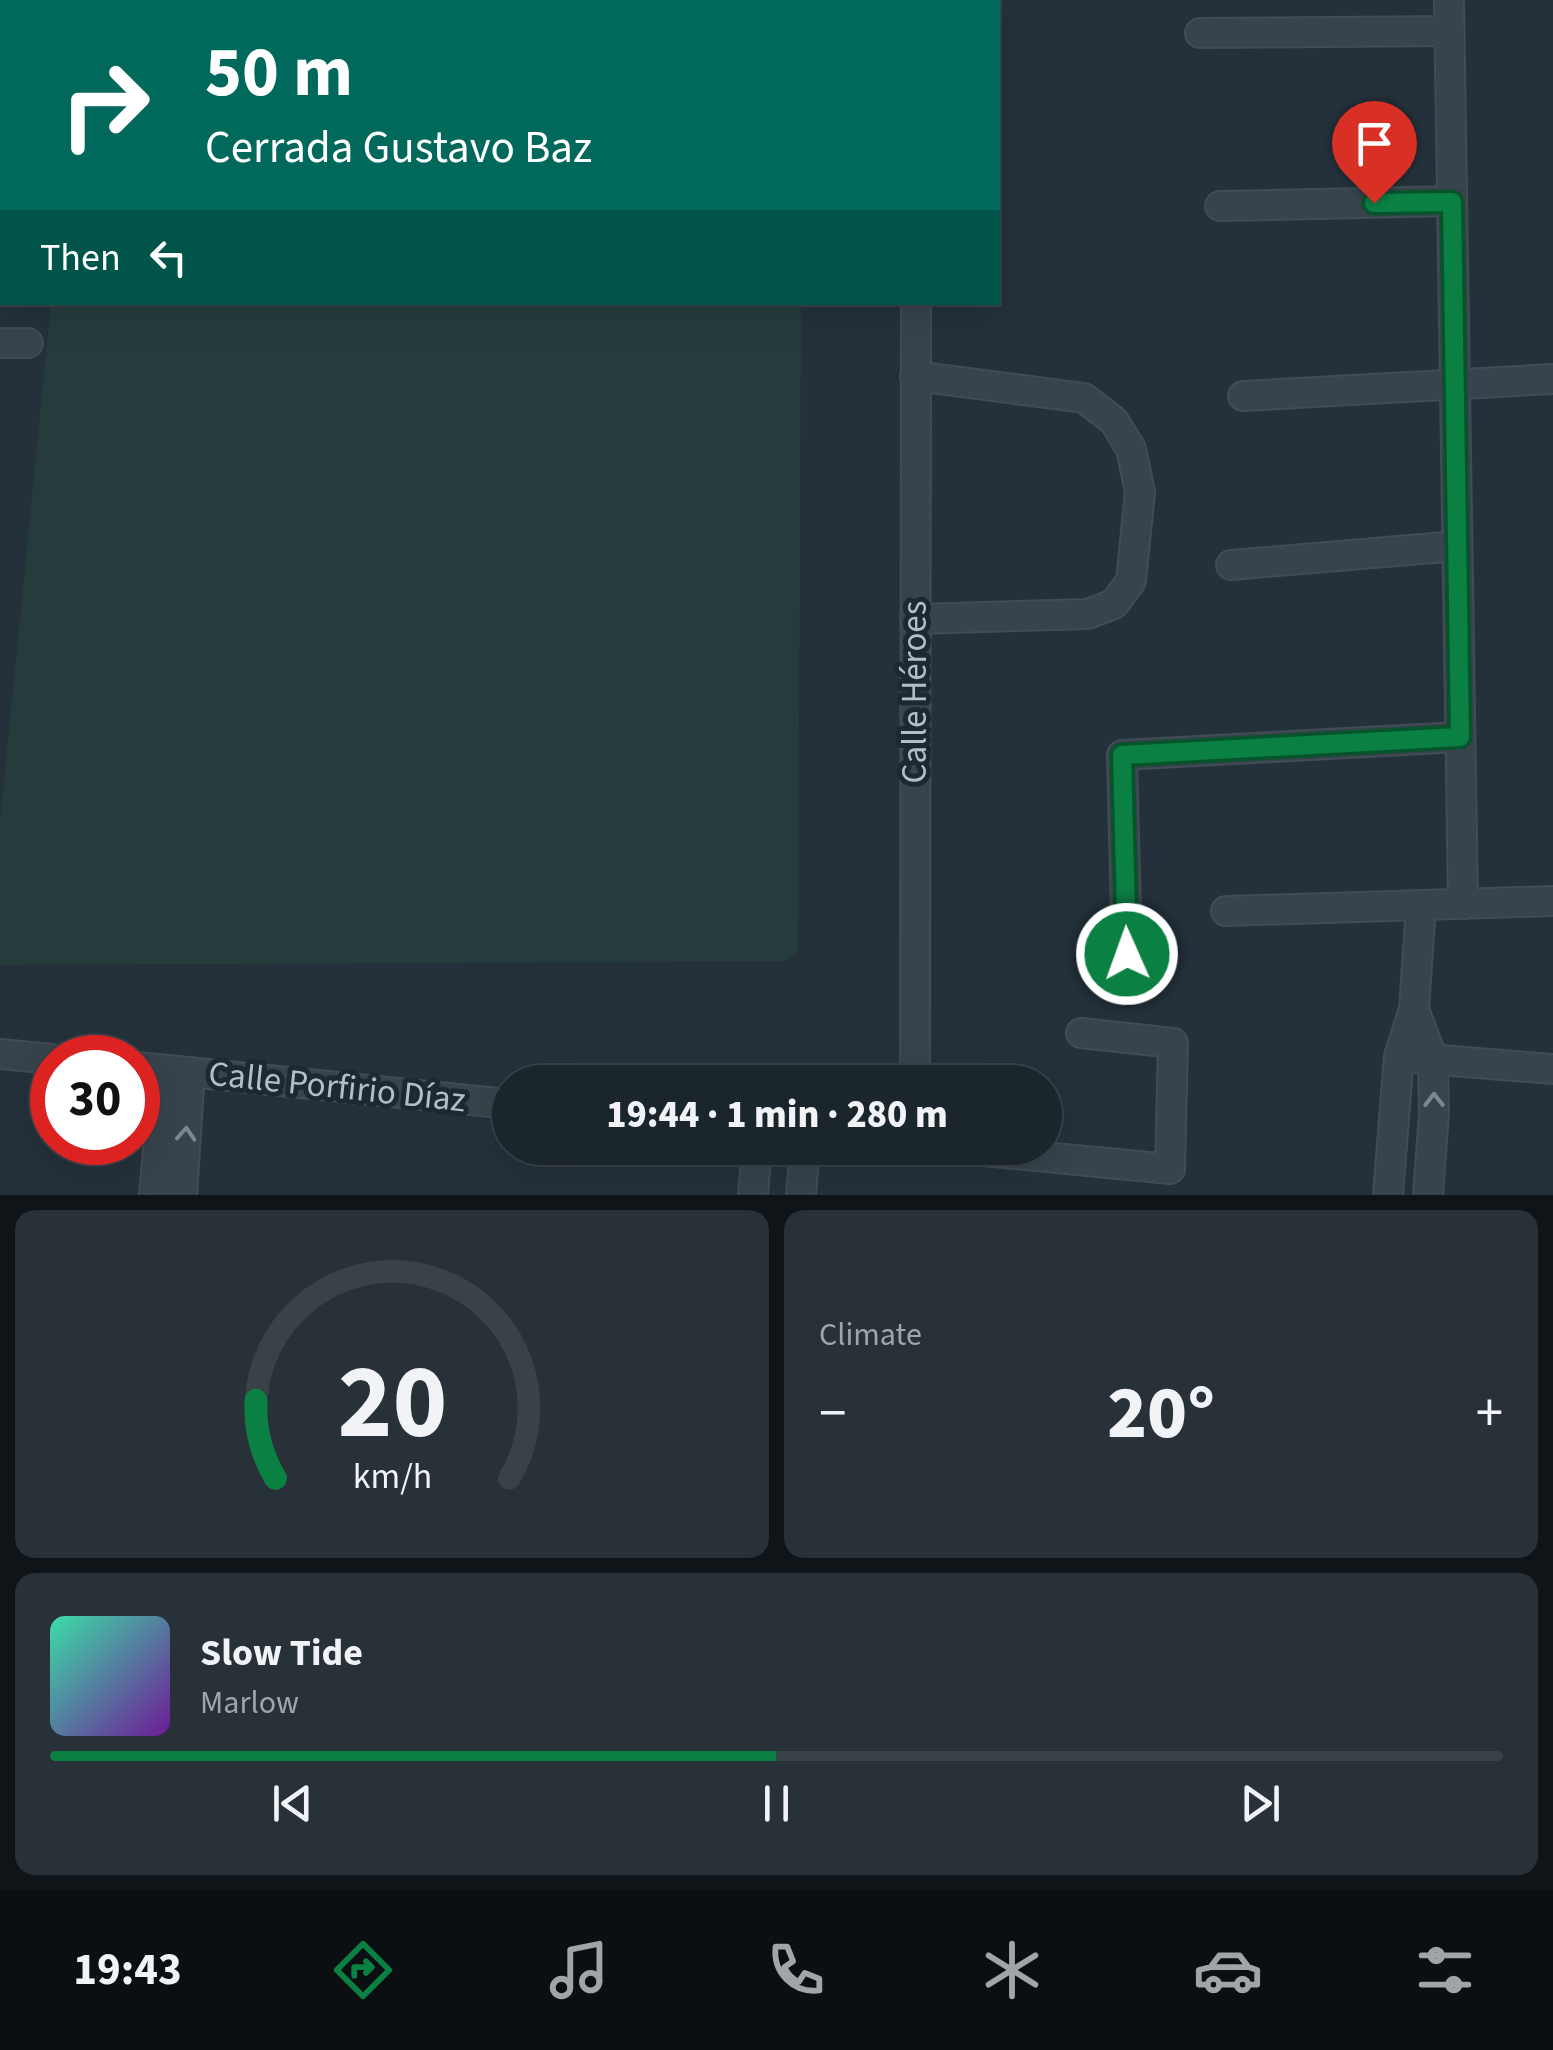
<!DOCTYPE html>
<meta charset="utf-8">
<style>
:root{--surface:#1b252c;--page:#283138;--text:#f1f3f6;--muted:#a0a5a9;--line:#394248;--accent:#0b8043}
body{margin:0;font-family:"Source Sans 3",sans-serif;background:var(--page);color:var(--text);height:100vh;display:flex;flex-direction:column;font-size:38px;white-space:nowrap}
*{box-sizing:border-box;margin:0}
p{font-size:32px;color:var(--muted)}
.icon{flex:none;width:55px;height:55px;fill:none;stroke:currentColor;stroke-width:2;stroke-linecap:round;stroke-linejoin:round}
.map{position:relative;height:1195px;overflow:hidden}
.side{display:flex;flex-direction:column;gap:15px;padding:15px;background:#0f1418;flex:1}
.side>*{flex:none}
.top-card{position:absolute;left:0px;top:0px;width:1000px;height:305px;box-shadow:0 10px 40px #0002,0 0 0 2px var(--line);background:#00695c;color:#fff;overflow:hidden}
.speed{position:absolute;left:30px;top:1035px;display:flex;gap:20px;font-size:50px;font-weight:700;text-align:center}
.speed>*{display:grid;place-content:center;width:130px;height:130px;border-radius:50%;background:var(--surface);box-shadow:0 10px 40px #0002,0 0 0 2px var(--line);line-height:1}
.speed .limit{border:15px solid #d22;background:#fff;color:#111}
.pin{position:absolute;display:grid;place-items:center;width:85px;height:85px;color:#fff;margin:-102px -42px;border-radius:50% 50% 50% 0;rotate:-45deg;box-shadow:0 0 10px #0007}
.pin .icon{rotate:45deg}
.me{position:absolute;width:110px;margin:-55px;rotate:358deg;stroke-linejoin:round;filter:drop-shadow(0 0 8px #0008)}
.turn{display:flex;align-items:center;gap:35px;height:210px;padding:0 40px;font-size:45px}
.turn .icon{width:130px;height:130px;stroke-width:2.5}
.turn b{display:block;font-size:70px;line-height:85px}
.then{display:flex;align-items:center;height:95px;padding:0 40px;background:#0003;gap:20px;font-size:38px}
.big{font-size:75px;font-weight:800;line-height:1.1}
.side .card{flex:1;display:flex;flex-direction:column;justify-content:center;gap:15px;min-width:0;padding:0 35px;border-radius:20px;background:var(--page)}
.side .dial{align-items:center;gap:0}
.dial svg{height:260px;overflow:visible;fill:none;stroke:var(--line);stroke-width:7;stroke-linecap:round;text-anchor:middle}
.dial text{fill:var(--text);stroke:none}
.song{display:flex;align-items:center;gap:30px}
.cover{width:120px;height:120px;border-radius:15px;background:linear-gradient(135deg,hsl(160 70% 55%),hsl(280 70% 35%))}
.played{height:10px;border-radius:5px;background:linear-gradient(90deg,var(--accent) 50%,var(--line) 50%)}
.keys{display:flex;justify-content:space-around;direction:ltr}
.heat{display:flex;justify-content:space-between;align-items:center;font-size:55px;direction:ltr}
.side .tiles{flex:1;display:grid;gap:15px;grid-template-columns:1fr 1fr}
.card:last-child{grid-column:span 2}
.trip{position:absolute;left:492px;top:1065px;width:570px;height:100px;border-radius:50px;background:var(--surface);box-shadow:0 10px 40px #0002,0 0 0 2px var(--line);font-weight:800;line-height:100px;text-align:center}
.tab-bar{display:flex;height:160px;justify-content:space-around;align-items:center;background:#0b0f12;color:var(--muted)}
.tab-bar .icon{width:70px;height:70px}
.tab-bar .on{color:var(--accent)}
.tab-bar b{font-size:45px;color:var(--text)}
.map>svg:first-child{display:block}
</style>
<div class="map">
<svg width="1553" height="1195" viewBox="0 0 1553 1195">
<rect width="100%" height="100%" fill="#24313b"/>
<g fill="#263c3c">
<path d="M 80,0 L 804,0 L 80,2 Z"/>
<path d="M 51,303 L 801,303 L 798,951 L 785,961 L 0,965 L 0,822 Z"/>
</g>
<g fill="none" stroke-linecap="round" stroke-linejoin="round">
<defs>
<g id="street">
<path d="M 1449,0 L 1463,904"/>
<path d="M 0,2 L 7,2"/>
<path d="M 917,2 L 917,0"/>
<path d="M 1200,33 L 1449,31"/>
<path d="M 0,166 L 2,166"/>
<path d="M 1220,206 L 1452,201"/>
<path d="M 0,343 L 28,343"/>
<path d="M 1243,396 L 1553,379"/>
<path d="M 1231,565 L 1457,546"/>
<path d="M 915,619 L 1088,614 L 1114,604 L 1131,581 L 1140,492 L 1131,449 L 1114,421 L 1084,398 L 915,376"/>
<path d="M 1226,911 L 1553,901"/>
<path d="M 1127,954 L 1122,755 L 1460,737"/>
<path d="M 1414,1009 L 1433,1060 L 1434,1113 L 1428,1195"/>
<path d="M 0,1054 L 52,1059"/>
<path d="M 1415,1058 L 1553,1069"/>
<path d="M 138,1067 L 510,1104"/>
<path d="M 915,1082 L 916,302"/>
<path d="M 950,1148 L 1170,1169 L 1173,1043 L 1081,1033"/>
<path d="M 154,1195 L 165,1070"/>
<path d="M 182,1195 L 190,1072"/>
<path d="M 753,1195 L 757,1148"/>
<path d="M 801,1195 L 805,1148"/>
<path d="M 1388,1195 L 1399,1056 L 1414,1009 L 1421,905"/>
</g>
</defs>
<use href="#street" stroke="#414c54" stroke-width="32"/>
<use href="#street" stroke="#38434c" stroke-width="28"/>
</g>
<defs><path id="oneway-chevron" d="M-2-3.5L2.5 0L-2 3.5" fill="none" stroke-width="1.6" stroke-linecap="round" stroke-linejoin="round" transform="scale(2.5)"/></defs>
<g stroke="#7c8790">
<use href="#oneway-chevron" transform="translate(1434 1100) rotate(-90)"/>
<use href="#oneway-chevron" transform="translate(186 1134) rotate(-86)"/>
</g>
<g fill="none" stroke-linecap="round" stroke-linejoin="round">
<defs>
<path id="route" d="M 1127,954 L 1122,755 L 1460,737 L 1452,202 L 1374,203"/>
</defs>
<use href="#route" stroke="#07532c" stroke-width="25"/>
<use href="#route" stroke="#0b8043" stroke-width="18"/>
</g>
<g text-anchor="middle" dominant-baseline="central" stroke-width="10" stroke-linejoin="round" paint-order="stroke">
<g font-size="35" fill="#b3bec7" stroke="#1d2830">
<text transform="translate(915 692) rotate(-90)">Calle Héroes</text>
<text transform="translate(337 1087) rotate(6)">Calle Porfirio Díaz</text>
</g>
</g>
</svg>
<div class="speed"><div class="limit">30</div></div>
<div class="pin" style="left:1374px;top:203px;background:#d93025"><svg class="icon" aria-label="arrive" viewBox="0 0 24 24"><path d="M6 21V4h12l-3 4 3 4H6"/></svg></div>
<svg class="me" style="left:1127px;top:954px" viewBox="-20 -20 40 40"><circle r="17" fill="#0b8043" stroke="#fff" stroke-width="3"/><path d="M0-11L8 9 0 5-8 9z" fill="#fff"/></svg>
<div class="trip">19:44 · 1 min · 280 m</div>
<div class="top-card">
<div class="turn"><svg class="icon" aria-label="right" viewBox="0 0 24 24"><path d="M7 20v-9h11M14 6l5 5-5 5"/></svg><div><b>50 m</b>Cerrada Gustavo Baz</div></div>
<div class="then">Then<svg class="icon" aria-label="left" viewBox="0 0 24 24"><path d="M17 20v-9H6M10 6l-5 5 5 5"/></svg></div>
</div>
</div>
<section class="side">
<div class="tiles">
<div class="card dial"><svg viewBox="0 0 100 80">
<path d="M14 69A42 42 0 1 1 86 69"/>
<path d="M14 69A42 42 0 0 1 8 45" stroke="#0b8043"/>
<text x="50" y="56" font-size="32" font-weight="700">20</text>
<text x="50" y="72" font-size="11">km/h</text>
</svg></div>
<div class="card"><p>Climate</p>
<div class="heat"><a>−</a><b class="big">20°</b><a>+</a></div>
</div>
<div class="card">
<div class="song"><i class="cover"></i><div><b>Slow Tide</b><p>Marlow</p></div></div>
<div class="played"></div>
<div class="keys"><svg class="icon" aria-label="previous" viewBox="0 0 24 24"><path d="M18 5L8 12l10 7zM5 5v14"/></svg><svg class="icon" aria-label="pause" viewBox="0 0 24 24"><path d="M8 5v14M16 5v14"/></svg><svg class="icon" aria-label="next" viewBox="0 0 24 24"><path d="M6 5l10 7-10 7zM19 5v14"/></svg></div>
</div>
</div>
</section>
<nav class="tab-bar">
<b>19:43</b>
<svg class="icon on" aria-label="directions" viewBox="0 0 24 24"><path d="M12 3l9 9-9 9-9-9zM9 14v-3h6M13 9l2 2-2 2"/></svg>
<svg class="icon" aria-label="music" viewBox="0 0 24 24"><path d="M9 18V5l10-2v13"/><circle cx="6" cy="18" r="3"/><circle cx="16" cy="16" r="3"/></svg>
<svg class="icon" aria-label="phone" viewBox="0 0 24 24"><path d="M5 4h4l2 5-3 2q2 4 5 5l2-3 5 2v4C11 20 4 13 5 4z"/></svg>
<svg class="icon" aria-label="climate" viewBox="0 0 24 24"><path d="M12 3v18M4 7l16 10M4 17L20 7"/></svg>
<svg class="icon" aria-label="car" viewBox="0 0 24 24"><path d="M5 17H2v-5l4-1 3-4h7l3 4 3 1v5h-3M9 17h6M6 11h13"/><circle cx="7" cy="17" r="2"/><circle cx="17" cy="17" r="2"/></svg>
<svg class="icon" aria-label="filters" viewBox="0 0 24 24"><path d="M4 7h16M4 17h16"/><circle cx="9" cy="7" r="2"/><circle cx="15" cy="17" r="2"/></svg>
</nav>
